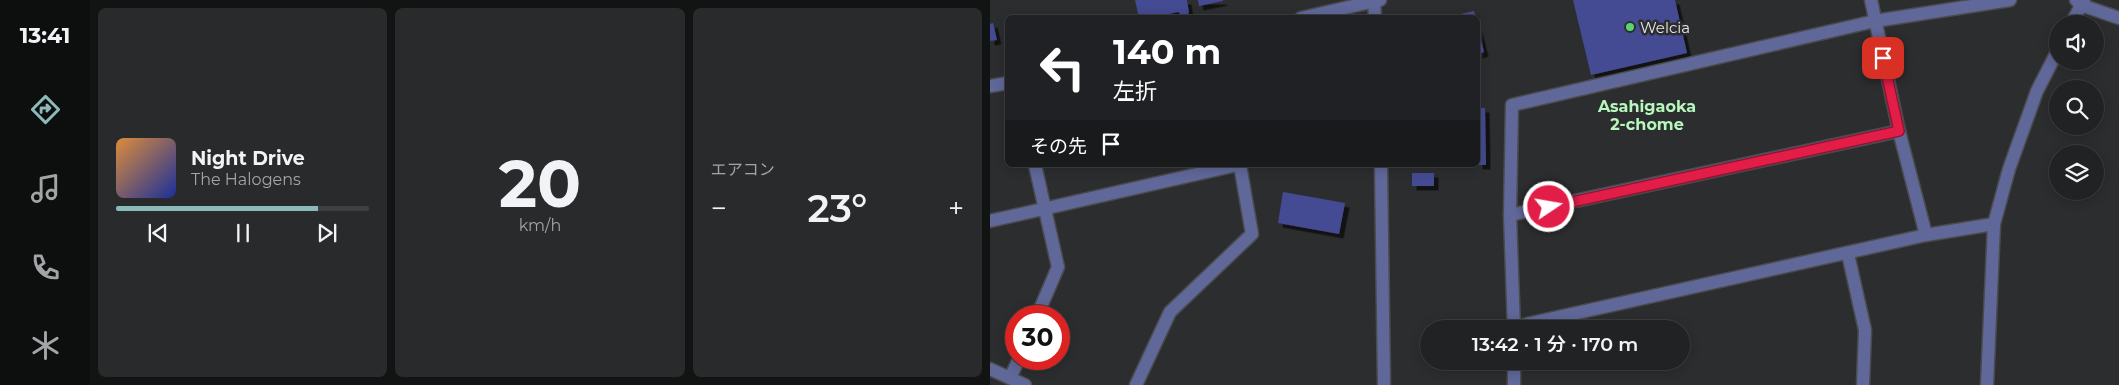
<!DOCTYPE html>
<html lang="ja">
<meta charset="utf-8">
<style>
:root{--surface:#212223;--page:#292a2b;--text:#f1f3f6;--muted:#a2a4a6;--line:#3e3f41;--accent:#8bbbb9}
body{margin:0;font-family:Montserrat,"Noto Sans JP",sans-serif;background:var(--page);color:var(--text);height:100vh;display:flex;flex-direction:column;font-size:19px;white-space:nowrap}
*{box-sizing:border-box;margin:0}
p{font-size:16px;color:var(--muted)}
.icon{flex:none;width:28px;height:28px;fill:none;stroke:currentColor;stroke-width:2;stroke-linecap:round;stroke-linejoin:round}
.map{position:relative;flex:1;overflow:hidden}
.panel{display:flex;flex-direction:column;gap:8px;padding:8px;background:#121313;width:900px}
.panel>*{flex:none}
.top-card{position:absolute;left:15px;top:15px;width:475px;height:152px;border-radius:8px;box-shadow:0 2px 12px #0003,0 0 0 1px var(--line);background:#202124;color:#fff;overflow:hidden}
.buttons{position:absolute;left:1059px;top:15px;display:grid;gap:10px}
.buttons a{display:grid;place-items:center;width:55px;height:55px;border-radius:50%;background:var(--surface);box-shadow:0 2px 12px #0003,0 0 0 1px var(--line);font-size:25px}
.speed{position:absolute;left:15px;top:305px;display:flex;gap:10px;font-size:25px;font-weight:700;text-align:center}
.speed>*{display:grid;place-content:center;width:65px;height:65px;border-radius:50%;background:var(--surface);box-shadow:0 2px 12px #0003,0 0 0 1px var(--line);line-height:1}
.speed .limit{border:8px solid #d22;background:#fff;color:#111}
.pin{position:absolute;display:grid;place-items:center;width:42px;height:42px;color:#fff;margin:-21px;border-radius:10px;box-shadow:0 2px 8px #0006}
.me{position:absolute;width:55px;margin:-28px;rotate:78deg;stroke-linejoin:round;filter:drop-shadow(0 0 4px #0008)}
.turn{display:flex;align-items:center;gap:18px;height:105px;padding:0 25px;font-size:22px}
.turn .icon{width:65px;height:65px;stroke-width:2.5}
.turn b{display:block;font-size:35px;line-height:42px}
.then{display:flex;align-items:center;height:48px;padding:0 25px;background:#0003;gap:10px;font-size:19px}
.big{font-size:38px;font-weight:600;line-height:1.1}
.panel .widget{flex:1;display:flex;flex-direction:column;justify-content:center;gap:8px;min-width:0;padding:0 18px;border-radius:8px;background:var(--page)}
.panel .dial{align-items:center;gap:0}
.dial b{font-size:65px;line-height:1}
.song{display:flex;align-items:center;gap:15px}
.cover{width:60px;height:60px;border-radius:8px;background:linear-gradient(135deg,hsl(30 70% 55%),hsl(230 70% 35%))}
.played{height:5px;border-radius:2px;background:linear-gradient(90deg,var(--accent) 80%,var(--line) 80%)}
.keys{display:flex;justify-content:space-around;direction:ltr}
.heat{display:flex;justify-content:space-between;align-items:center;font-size:28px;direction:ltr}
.panel .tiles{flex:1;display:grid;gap:8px;grid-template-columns:repeat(3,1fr)}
.trip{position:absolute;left:430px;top:320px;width:270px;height:50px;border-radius:25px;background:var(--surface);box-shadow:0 2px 12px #0003,0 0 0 1px var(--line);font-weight:600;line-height:50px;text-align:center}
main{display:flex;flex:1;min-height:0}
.menu{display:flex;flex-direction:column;width:90px;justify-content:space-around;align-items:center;background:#0d0e0e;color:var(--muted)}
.menu .icon{width:35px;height:35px}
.menu .current{color:var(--accent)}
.menu b{font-size:22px;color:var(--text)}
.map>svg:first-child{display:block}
</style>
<main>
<nav class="menu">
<b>13:41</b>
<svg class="icon current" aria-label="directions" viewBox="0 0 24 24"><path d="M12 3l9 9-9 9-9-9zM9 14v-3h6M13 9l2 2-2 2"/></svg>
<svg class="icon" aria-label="music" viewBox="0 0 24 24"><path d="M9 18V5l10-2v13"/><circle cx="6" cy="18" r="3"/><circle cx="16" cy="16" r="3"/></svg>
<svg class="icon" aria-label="phone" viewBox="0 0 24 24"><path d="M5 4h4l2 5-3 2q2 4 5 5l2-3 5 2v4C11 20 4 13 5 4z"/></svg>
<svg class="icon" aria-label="climate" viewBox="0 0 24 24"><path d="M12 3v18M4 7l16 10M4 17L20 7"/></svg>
</nav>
<section class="panel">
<div class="tiles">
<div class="widget">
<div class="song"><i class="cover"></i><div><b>Night Drive</b><p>The Halogens</p></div></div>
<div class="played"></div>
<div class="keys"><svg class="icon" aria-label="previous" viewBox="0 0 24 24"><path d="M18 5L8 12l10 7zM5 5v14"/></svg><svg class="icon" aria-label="pause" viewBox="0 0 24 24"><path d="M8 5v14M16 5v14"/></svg><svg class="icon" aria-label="next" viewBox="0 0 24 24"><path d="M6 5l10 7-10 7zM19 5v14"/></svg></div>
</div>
<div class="widget dial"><b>20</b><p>km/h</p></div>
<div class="widget"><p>エアコン</p>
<div class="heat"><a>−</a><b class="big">23°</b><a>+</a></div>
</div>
</div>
</section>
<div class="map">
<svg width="1129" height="385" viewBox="0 0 1129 385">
<defs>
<filter id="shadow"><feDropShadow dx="4.5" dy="4.5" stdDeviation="0" flood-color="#0009"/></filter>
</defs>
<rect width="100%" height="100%" fill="#2c2d2f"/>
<g fill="#444b92" filter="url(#shadow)">
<path d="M 145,0 L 197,0 L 199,13 L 193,16 L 188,12 L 162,18 L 149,18 Z"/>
<path d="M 208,0 L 233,0 L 233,1 L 209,6 Z"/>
<path d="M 583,0 L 685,0 L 697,53 L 601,75 Z"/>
<path d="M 484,11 L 486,18 L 457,18 L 457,17 Z"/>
<path d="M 3,23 L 7,40 L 0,41 L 0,24 Z"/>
<path d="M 488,28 L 494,52 L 488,54 Z"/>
<path d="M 488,108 L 495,108 L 496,165 L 488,165 Z"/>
<rect x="422" y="173" width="22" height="13"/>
<path d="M 293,192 L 355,203 L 349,234 L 288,223 Z"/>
</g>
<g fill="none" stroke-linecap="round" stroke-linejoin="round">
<defs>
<g id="minor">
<path d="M 881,0 L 909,131 L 936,235"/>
<path d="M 1086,0 L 1091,5 L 1129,18"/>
<path d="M 384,1 L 385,18"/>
<path d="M 311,18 L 390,0"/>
<path d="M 1081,24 L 1094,0"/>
<path d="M 0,86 L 18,83"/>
<path d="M 45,165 L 68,267 L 47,316"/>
<path d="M 391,165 L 394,385"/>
<path d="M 520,215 L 909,131"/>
<path d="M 0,221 L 247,165"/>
<path d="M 858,254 L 875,330 L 873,385"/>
<path d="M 524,327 L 936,235 L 1004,224"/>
<path d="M 524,329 L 520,215 L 522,105 L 885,21 L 1020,0"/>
<path d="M 0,369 L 35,385"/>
<path d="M 20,378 L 29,359"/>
<path d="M 146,385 L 180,312 L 262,234 L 250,165"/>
<path d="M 524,385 L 524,361"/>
<path d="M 997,385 L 1004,224 L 1019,169 L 1047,91 L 1068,50"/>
</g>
</defs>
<use href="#minor" stroke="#4a4b4d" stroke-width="15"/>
<use href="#minor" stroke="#60689a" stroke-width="12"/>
</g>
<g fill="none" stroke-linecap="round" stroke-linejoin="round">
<defs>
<path id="route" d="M 559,207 L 909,131 L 893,58"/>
</defs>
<use href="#route" stroke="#92132f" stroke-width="12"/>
<use href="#route" stroke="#e11d48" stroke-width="9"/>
</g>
<circle fill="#58d570" stroke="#2c2d2f" stroke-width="2" cx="640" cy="27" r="5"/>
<g text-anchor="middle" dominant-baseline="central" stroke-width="5" stroke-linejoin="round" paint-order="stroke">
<g font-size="15" fill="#e6e6e8" stroke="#2c2d2f" text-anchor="start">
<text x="650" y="27">Welcia</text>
</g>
<g font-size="16" font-weight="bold" fill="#b7f6bd" stroke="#2c2d2f">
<text x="657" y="106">Asahigaoka<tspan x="657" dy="18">2-chome</tspan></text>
</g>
</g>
</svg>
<div class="buttons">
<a><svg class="icon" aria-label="sound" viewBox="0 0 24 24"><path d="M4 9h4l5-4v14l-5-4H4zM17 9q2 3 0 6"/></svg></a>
<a><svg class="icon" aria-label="search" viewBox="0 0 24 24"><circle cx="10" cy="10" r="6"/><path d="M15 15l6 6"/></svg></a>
<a><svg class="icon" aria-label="layers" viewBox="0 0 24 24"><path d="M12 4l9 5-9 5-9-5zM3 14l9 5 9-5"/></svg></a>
</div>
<div class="speed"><div class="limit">30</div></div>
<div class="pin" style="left:893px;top:58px;background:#d93025"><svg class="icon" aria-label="arrive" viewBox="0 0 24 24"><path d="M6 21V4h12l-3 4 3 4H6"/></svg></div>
<svg class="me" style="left:559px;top:207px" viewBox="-20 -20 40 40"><circle r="17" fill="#e11d48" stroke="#fff" stroke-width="3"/><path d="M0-11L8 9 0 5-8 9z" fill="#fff"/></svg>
<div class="trip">13:42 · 1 分 · 170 m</div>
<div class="top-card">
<div class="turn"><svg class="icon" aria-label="left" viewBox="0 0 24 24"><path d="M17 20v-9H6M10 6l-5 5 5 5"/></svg><div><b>140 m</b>左折</div></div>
<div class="then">その先<svg class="icon" aria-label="arrive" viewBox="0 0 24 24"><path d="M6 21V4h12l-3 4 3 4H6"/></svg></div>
</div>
</div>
</main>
